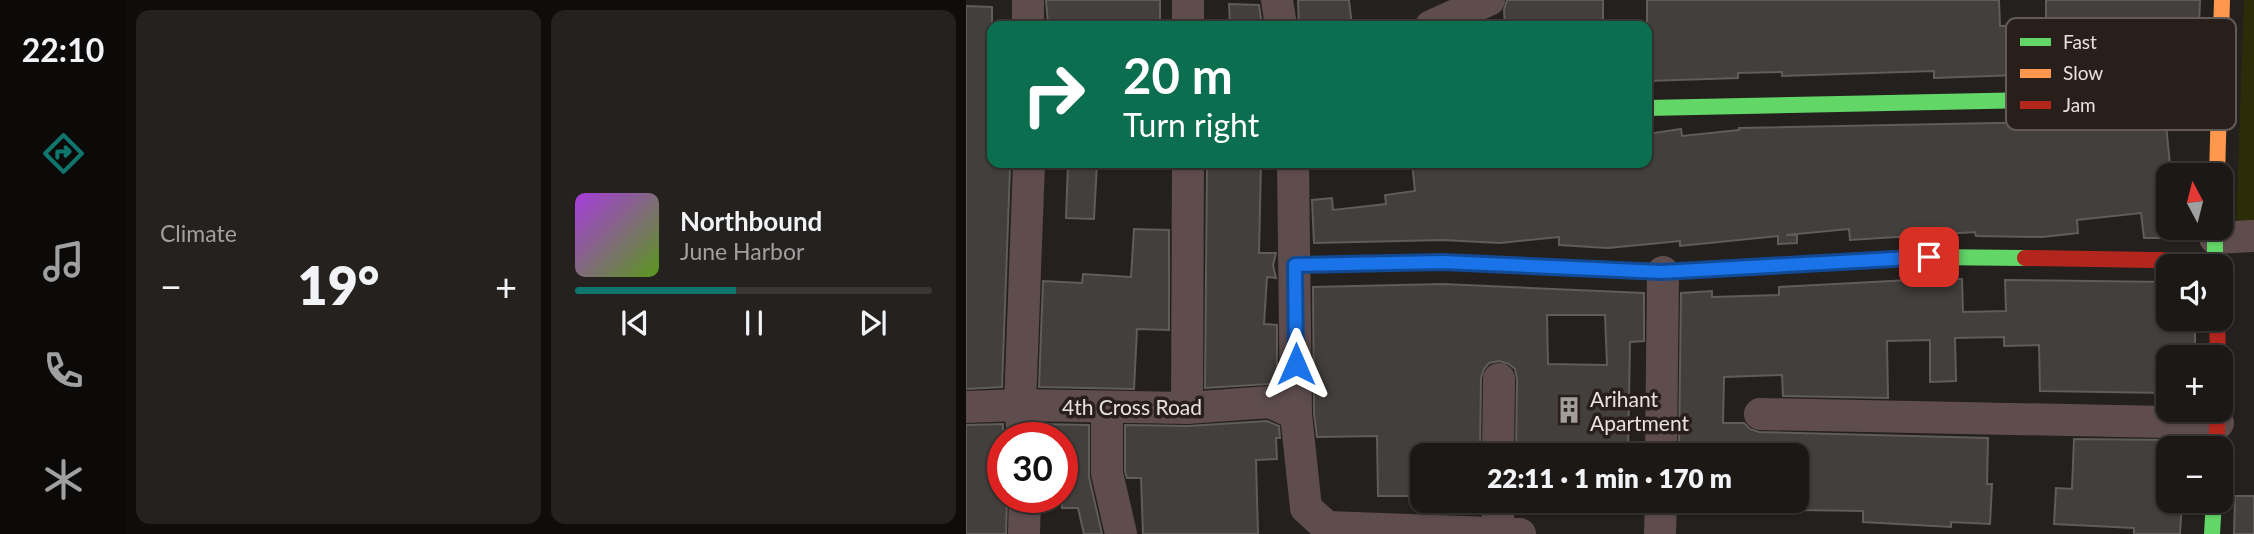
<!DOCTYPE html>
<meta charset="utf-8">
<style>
:root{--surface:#1b1816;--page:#24211f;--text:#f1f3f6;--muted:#a0a0a1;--line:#393735;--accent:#0f766e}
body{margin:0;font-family:Lato,sans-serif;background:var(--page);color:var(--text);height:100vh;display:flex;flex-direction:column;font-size:26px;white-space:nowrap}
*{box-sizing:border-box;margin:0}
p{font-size:23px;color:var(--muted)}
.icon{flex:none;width:38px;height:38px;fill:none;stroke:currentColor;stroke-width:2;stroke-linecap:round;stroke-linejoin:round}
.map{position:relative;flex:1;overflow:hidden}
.sheet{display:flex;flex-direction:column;gap:10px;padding:10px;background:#0f0d0c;width:840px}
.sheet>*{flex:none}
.top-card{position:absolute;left:21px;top:21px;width:665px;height:147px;border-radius:14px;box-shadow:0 2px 5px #0004,0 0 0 2px var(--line);background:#0b6e4f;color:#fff;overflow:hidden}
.needle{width:46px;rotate:353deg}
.tools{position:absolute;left:1190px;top:163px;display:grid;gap:14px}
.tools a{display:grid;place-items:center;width:77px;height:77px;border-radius:14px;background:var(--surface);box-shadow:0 2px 5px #0004,0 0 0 2px var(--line);font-size:35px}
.speed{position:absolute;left:21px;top:422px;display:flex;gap:14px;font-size:35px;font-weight:700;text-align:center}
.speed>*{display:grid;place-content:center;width:91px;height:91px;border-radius:50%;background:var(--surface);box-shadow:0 2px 5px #0004,0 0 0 2px var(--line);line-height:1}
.speed .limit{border:10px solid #d22;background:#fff;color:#111}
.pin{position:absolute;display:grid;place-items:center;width:60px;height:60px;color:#fff;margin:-30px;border-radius:14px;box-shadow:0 4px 10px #0006}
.me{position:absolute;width:77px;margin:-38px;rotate:0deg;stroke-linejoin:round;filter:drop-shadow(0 0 5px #0008)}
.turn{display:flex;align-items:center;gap:24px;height:147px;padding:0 21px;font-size:32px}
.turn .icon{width:91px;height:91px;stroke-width:2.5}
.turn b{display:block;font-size:49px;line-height:60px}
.big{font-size:52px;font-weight:800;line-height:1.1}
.sheet .tile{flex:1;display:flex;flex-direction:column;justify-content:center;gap:10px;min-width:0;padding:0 24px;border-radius:14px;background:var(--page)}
.song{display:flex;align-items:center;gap:21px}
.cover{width:84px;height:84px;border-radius:10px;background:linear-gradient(135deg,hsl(280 70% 55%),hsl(90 70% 35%))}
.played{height:7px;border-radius:4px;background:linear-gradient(90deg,var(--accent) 45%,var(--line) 45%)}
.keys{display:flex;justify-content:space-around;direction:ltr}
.heat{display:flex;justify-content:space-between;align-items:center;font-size:38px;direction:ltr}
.sheet .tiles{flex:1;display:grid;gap:10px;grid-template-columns:repeat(2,1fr)}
.trip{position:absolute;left:444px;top:443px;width:399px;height:70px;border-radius:14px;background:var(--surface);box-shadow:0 2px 5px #0004,0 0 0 2px var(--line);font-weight:800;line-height:70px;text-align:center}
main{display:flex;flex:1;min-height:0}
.dock{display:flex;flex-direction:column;width:126px;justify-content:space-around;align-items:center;background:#0b0a09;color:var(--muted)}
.dock .icon{width:49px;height:49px}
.dock .current{color:var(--accent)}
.dock b{font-size:32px;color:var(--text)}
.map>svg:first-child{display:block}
</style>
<main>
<nav class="dock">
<b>22:10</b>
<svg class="icon current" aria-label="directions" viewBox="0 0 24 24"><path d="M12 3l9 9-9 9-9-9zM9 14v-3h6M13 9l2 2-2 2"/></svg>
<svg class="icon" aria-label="music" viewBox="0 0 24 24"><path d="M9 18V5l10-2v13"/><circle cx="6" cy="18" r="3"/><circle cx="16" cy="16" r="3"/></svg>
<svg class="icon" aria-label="phone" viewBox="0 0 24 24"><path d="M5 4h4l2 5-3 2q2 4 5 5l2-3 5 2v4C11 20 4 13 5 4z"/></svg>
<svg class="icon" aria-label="climate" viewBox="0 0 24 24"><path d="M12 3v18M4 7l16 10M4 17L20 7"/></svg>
</nav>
<section class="sheet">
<div class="tiles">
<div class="tile"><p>Climate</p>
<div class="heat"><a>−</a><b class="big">19°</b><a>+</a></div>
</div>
<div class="tile">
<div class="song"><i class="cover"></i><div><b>Northbound</b><p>June Harbor</p></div></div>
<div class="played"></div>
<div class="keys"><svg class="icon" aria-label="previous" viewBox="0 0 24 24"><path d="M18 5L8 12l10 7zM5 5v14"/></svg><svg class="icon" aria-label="pause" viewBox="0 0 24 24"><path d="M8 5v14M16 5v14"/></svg><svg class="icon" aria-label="next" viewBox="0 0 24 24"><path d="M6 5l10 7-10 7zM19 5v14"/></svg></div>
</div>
</div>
</section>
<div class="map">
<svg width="1288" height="534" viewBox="0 0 1288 534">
<rect width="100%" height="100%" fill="#24201e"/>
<path fill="#2c2c08" d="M 1278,0 L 1288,0 L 1288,228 L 1270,229 Z"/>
<g fill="#423f3c" stroke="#5f5c59" stroke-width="2" fill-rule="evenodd">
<path d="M 80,0 L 194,0 L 194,24 L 129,21 L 129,26 L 82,24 Z"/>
<path d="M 332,0 L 383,0 L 386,26 L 333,26 Z"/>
<path d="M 541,0 L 637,0 L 637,26 L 539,26 L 538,10 Z"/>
<path d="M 681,0 L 1033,0 L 1034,26 L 1080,25 L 1080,0 L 1234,0 L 1233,28 L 1190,30 L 1189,26 L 1113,27 L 1114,73 L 968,78 L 968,71 L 816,76 L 816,72 L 772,73 L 772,78 L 681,81 Z"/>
<path d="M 263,4 L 293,5 L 296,26 L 264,26 Z"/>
<path d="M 0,6 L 26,7 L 26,163 L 43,163 L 44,168 L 36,387 L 0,389 Z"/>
<path d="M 1125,121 L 1151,122 L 1151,127 L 1200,124 L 1205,175 L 1202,175 L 1202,238 L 1178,238 L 1175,213 L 1111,220 L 1112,233 L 1076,237 L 1010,236 L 1009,232 L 884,240 L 883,229 L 820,235 L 831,235 L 831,243 L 812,244 L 812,236 L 714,246 L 714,241 L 642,248 L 593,245 L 593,237 L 534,243 L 477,240 L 348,243 L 346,200 L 366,198 L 367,210 L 420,204 L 419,195 L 449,191 L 446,163 L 681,163 L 681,134 L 715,129 L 716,136 L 773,130 L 773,128 Z"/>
<path d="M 102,163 L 131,163 L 128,219 L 100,218 Z"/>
<path d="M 241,163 L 295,163 L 293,253 L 310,253 L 307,265 L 310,278 L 301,277 L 298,324 L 311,325 L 311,385 L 303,384 L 239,388 Z"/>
<path d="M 168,229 L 203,230 L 203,330 L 171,329 L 168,389 L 73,387 L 77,281 L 116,283 L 117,274 L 165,277 Z"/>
<path d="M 963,279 L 996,279 L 997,312 L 1040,311 L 1039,280 L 1202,282 L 1202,325 L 1229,324 L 1229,350 L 1202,350 L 1202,393 L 1074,391 L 1073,345 L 1038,346 L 1038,337 L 989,338 L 990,381 L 964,382 L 964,340 L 921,341 L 922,398 L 817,396 L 816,375 L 758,377 L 757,423 L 778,423 L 784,429 L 793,432 L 1022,438 L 1021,484 L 1026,484 L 1024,524 L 985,522 L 985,527 L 897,522 L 897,511 L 831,510 L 831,455 L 755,455 L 755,448 L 713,448 L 715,293 L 746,291 L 746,297 L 813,295 L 813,287 Z"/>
<path d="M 477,284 L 678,293 L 678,341 L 664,342 L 662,455 L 550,455 L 551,379 L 549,369 L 543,364 L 533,361 L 523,363 L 518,369 L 515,378 L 514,451 L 457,453 L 457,496 L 412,496 L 411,436 L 351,437 L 348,413 L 347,287 ZM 581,315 L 639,315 L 641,365 L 582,364 Z"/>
<path d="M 301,421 L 313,426 L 314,438 L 310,438 L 311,459 L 290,460 L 292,534 L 177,534 L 175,478 L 161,478 L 159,471 L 159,425 L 222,426 Z"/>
<path d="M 37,424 L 37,497 L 41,497 L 40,534 L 0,534 L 0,425 Z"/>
<path d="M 74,424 L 123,425 L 123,477 L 136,534 L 118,534 L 112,508 L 96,508 L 96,485 L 101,485 L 99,438 L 75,438 Z"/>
<path d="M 1108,439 L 1202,440 L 1202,500 L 1216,500 L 1214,534 L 1168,534 L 1168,528 L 1088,524 L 1090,488 L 1106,489 Z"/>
<path d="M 1269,496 L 1288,496 L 1288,534 L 1268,534 Z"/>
</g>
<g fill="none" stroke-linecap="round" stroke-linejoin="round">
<g stroke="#5f4d4e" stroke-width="32">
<path d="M 311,0 L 315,26"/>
<path d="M 62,26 L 62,0"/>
<path d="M 222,26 L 222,0"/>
<path d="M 465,26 L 523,0"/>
<path d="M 327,163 L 330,414 L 340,508 L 361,527"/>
<path d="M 1249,238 L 1288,236"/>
<path d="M 0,407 L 54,405 L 221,408 L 304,402 L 330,414"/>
<path d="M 141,407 L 141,473 L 155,534"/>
<path d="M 221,408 L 222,163"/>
<path d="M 794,414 L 1252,423"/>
<path d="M 57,438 L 54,405 L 63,163"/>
<path d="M 532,455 L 533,379"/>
<path d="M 695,455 L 697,272"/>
<path d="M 361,527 L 554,534"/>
<path d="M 532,533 L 532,500"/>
<path d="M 58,534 L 59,497"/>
<path d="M 694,534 L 695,500"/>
</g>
<g stroke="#63d668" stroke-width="16">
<path d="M 681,108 L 1122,99 L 1253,104"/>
<path d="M 1249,228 L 1249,266"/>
<path d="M 329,265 L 477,262 L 697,272 L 963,257 L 1059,258"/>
<path d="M 1246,534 L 1248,500"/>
</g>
<path stroke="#ff974d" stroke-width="16" d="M 1251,175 L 1256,0"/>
<g stroke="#b3261e" stroke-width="16">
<path d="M 1059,258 L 1249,261"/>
<path d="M 1251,318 L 1252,357"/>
<path d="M 1250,448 L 1252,410"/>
</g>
</g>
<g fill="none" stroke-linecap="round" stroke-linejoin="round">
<defs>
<path id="route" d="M 330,364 L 329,265 L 477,262 L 696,272 L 963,257"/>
</defs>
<use href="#route" stroke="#114b97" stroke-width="18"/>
<use href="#route" stroke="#1a73e8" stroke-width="12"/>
</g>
<defs>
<symbol id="building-bare" viewBox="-9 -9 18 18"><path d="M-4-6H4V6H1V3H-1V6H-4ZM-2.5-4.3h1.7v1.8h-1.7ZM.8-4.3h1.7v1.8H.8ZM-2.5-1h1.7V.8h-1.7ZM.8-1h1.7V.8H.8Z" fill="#a39e9b" stroke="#281f1a" stroke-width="2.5" paint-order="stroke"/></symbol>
</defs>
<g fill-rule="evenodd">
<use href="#building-bare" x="584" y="391" width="38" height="38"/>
</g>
<g text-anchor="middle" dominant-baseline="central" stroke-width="7" stroke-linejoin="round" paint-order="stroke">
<g font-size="21" fill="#e8e2df" stroke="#281f1a" text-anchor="start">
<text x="624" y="398">Arihant<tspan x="624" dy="24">Apartment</tspan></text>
</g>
<g font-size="21" fill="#e8e2df" stroke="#281f1a">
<text x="166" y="406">4th Cross Road</text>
</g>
</g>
<rect x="1040" y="18" width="230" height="112" rx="10" fill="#281f1a" stroke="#625a55" stroke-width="2"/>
<rect x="1054" y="38" width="31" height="8" fill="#63d668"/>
<rect x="1054" y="69" width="31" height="9" fill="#ff974d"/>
<rect x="1054" y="101" width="31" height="8" fill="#b3261e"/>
<g font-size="19" fill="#e8e2df">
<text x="1097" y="49">Fast</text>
<text x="1097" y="80">Slow</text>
<text x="1097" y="112">Jam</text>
</g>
</svg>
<div class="tools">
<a><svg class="needle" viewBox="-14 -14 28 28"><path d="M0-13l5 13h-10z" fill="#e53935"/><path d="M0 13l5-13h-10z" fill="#a0a0a1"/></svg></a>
<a><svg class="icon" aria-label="sound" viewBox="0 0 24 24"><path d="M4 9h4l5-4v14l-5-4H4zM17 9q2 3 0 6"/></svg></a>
<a>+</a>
<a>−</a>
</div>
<div class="speed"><div class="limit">30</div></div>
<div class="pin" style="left:963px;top:257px;background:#d93025"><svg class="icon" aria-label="arrive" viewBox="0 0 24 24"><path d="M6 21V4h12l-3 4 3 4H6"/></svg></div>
<svg class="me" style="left:330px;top:364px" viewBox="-20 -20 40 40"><path d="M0-17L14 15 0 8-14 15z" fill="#1a73e8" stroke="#fff" stroke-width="4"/></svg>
<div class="trip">22:11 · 1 min · 170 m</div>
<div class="top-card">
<div class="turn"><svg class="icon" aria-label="right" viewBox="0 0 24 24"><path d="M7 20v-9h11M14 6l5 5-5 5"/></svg><div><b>20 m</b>Turn right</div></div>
</div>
</div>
</main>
